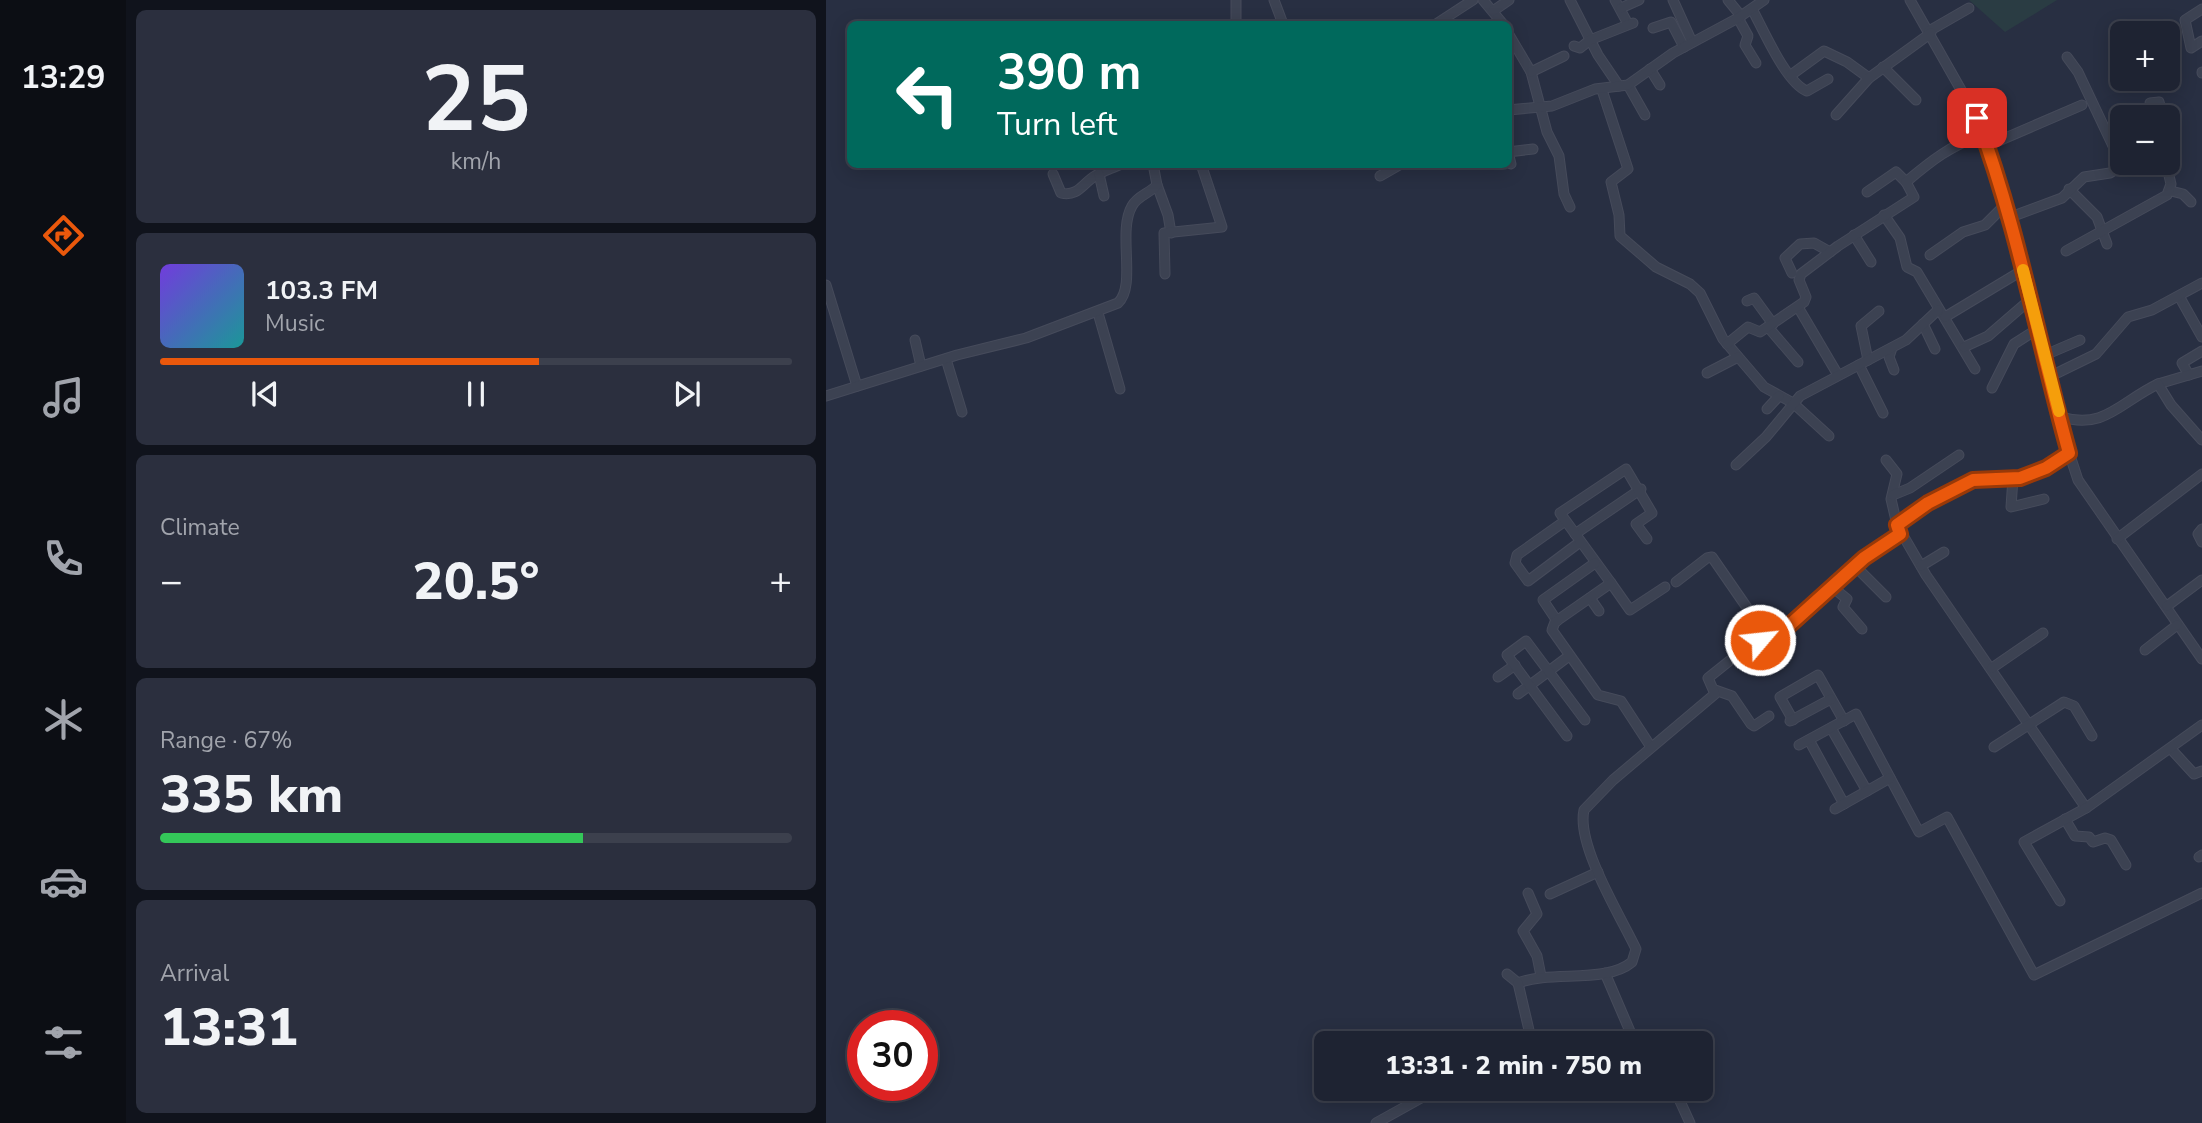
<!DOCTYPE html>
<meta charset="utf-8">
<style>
:root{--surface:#1e2332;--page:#2b2f3e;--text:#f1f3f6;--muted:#a1a4ac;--line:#3c404d;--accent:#ea580c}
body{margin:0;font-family:"Nunito Sans",sans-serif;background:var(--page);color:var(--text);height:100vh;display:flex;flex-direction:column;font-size:26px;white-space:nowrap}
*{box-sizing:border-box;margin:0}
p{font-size:23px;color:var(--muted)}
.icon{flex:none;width:38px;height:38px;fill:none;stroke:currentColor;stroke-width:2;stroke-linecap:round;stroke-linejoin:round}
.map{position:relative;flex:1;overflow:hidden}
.sheet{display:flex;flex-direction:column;gap:10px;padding:10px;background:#10131c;width:700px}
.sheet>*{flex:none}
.banner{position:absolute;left:21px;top:21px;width:665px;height:147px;border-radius:10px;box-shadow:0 4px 18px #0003,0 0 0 2px var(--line);background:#00695c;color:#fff;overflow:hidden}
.fabs{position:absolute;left:1284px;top:21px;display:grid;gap:14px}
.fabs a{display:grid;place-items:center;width:70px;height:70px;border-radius:10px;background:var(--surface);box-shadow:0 4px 18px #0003,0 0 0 2px var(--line);font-size:35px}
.speed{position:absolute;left:21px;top:1010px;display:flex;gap:14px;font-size:35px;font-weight:700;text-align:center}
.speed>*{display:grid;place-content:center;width:91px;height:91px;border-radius:50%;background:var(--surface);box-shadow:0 4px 18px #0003,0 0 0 2px var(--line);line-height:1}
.speed .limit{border:10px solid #d22;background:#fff;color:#111}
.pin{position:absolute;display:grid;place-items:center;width:60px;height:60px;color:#fff;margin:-30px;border-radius:14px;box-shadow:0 4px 10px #0006}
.me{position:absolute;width:77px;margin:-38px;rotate:62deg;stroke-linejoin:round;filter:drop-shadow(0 0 5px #0008)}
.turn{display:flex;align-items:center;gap:24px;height:147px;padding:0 35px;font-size:32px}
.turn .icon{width:91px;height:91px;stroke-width:2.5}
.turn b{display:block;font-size:49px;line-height:60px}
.big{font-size:52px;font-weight:800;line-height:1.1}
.sheet .tile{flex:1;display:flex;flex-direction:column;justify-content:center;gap:10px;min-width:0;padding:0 24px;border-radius:10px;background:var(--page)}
.sheet .dial{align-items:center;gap:0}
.dial b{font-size:91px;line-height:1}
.song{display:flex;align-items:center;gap:21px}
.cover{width:84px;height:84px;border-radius:10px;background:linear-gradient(135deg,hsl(260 70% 55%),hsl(180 70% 35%))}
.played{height:7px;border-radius:4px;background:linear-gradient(90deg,var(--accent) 60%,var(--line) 60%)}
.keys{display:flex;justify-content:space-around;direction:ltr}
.heat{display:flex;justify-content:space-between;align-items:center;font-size:38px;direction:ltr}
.charge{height:10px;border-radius:5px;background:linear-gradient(90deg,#34c759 67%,var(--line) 0)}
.trip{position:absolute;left:488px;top:1031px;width:399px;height:70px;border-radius:10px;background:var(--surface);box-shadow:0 4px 18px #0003,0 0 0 2px var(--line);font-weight:800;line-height:70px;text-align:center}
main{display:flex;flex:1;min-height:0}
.tab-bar{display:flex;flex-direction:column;width:126px;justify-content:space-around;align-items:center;background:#0c0e14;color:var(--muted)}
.tab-bar .icon{width:49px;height:49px}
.tab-bar .active{color:var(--accent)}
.tab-bar b{font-size:32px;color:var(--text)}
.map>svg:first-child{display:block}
</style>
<main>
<nav class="tab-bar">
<b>13:29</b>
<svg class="icon active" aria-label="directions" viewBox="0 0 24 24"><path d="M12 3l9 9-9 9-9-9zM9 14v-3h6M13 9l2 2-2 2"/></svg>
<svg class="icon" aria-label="music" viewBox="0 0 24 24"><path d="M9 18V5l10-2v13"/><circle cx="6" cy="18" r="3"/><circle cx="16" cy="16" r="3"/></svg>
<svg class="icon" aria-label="phone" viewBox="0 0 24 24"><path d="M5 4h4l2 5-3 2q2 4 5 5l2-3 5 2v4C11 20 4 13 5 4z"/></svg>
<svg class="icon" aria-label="climate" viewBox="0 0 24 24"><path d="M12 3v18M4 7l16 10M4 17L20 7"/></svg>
<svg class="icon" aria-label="car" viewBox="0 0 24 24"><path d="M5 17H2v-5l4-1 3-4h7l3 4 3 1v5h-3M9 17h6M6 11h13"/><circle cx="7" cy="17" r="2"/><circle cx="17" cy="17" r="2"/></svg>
<svg class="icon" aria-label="filters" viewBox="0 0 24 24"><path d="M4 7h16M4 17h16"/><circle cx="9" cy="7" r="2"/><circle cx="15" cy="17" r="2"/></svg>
</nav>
<section class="sheet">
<div class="tile dial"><b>25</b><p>km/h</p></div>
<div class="tile">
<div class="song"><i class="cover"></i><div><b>103.3 FM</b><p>Music</p></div></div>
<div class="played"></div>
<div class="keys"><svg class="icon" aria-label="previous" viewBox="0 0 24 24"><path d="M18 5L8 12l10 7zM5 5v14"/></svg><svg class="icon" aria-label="pause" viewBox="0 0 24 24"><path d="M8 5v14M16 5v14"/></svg><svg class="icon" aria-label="next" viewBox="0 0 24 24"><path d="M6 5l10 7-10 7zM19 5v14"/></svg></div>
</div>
<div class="tile"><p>Climate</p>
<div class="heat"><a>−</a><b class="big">20.5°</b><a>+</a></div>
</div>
<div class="tile"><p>Range · 67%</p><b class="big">335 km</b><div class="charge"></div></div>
<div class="tile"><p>Arrival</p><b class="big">13:31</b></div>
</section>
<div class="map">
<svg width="1376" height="1123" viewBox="0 0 1376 1123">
<rect width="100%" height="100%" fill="#282f42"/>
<path fill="#2a3c43" d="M 1143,0 L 1231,0 L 1179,32 Z"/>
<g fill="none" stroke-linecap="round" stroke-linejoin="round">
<defs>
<g id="minor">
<path d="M 410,0 L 410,24"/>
<path d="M 448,0 L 457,24"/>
<path d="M 657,0 L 677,24"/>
<path d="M 744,0 L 772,55 L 793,86"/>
<path d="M 789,0 L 802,24"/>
<path d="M 847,0 L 866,42"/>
<path d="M 902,0 L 915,16"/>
<path d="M 1084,0 L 1151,118 L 1161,146 L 1206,298 L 1235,428 L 1252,480 L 1376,659"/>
<path d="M 795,8 L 813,0"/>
<path d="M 926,9 C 937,29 960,83 981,91 L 1002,79"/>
<path d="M 1376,9 L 1359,20 L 1365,48 L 1376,41"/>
<path d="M 667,11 L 683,0"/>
<path d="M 912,18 L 922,36 L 919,45 L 930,63"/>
<path d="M 610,24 L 647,0"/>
<path d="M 827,28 L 845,22 L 858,47"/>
<path d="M 1103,31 L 1143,8"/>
<path d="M 682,33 L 705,72 L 721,132 L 733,156 L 738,194 L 744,207"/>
<path d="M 748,46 L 754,48 L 764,40 L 807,23"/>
<path d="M 1241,57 L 1252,72 L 1296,165"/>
<path d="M 1057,67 L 1090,100"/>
<path d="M 824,69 L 834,85"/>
<path d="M 705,72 L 738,56"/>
<path d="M 1376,72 L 1376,73"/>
<path d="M 965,75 L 998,51 L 1021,62 L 1043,78"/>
<path d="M 802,85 L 819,115"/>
<path d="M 776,90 L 802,169 L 785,182 L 793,215 L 794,236 L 830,267 L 864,284 L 874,293 L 897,339 L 938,387 L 967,403 L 1003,436"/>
<path d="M 1324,103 L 1333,102 L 1337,117"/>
<path d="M 682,110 L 726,106 L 769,89 L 802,85 L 847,53 L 912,18 L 938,0"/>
<path d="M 1010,115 L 1043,78 L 1105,33"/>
<path d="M 1342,121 L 1347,140 L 1342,146"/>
<path d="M 1161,146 L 1256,105"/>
<path d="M 685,164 L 682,152 L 707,149"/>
<path d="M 227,174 L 235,193 C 252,197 257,183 269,176 C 277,171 287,168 295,164"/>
<path d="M 273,174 L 278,196"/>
<path d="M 554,176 L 575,164"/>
<path d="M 331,185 L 342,215 L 345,233"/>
<path d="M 1243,189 L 1271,217 L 1281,244"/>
<path d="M 1345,191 L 1357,194 L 1365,202"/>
<path d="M 1041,192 L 1070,172 L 1080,182"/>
<path d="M 1058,215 L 1074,238 L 1081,267 L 1091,272 L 1149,369"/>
<path d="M 1182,218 L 1236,198 L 1258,177 L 1284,173 L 1300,163"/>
<path d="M 1028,235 L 1045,262"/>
<path d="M 1240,251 L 1341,195 L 1345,184 L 1340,163"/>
<path d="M 1104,255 L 1137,232 L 1159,225 L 1179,205"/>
<path d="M 966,273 L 959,258 L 974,244 L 988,243 L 1004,252"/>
<path d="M 339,274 L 338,233 L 396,227 L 375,164"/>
<path d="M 0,285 L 31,386"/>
<path d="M 1353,296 L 1376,337"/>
<path d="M 921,301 L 928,298 L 947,324"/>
<path d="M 972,307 L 1012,375"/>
<path d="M 272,313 L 294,389"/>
<path d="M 1119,317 L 1197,270"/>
<path d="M 1097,324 L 1109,349"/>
<path d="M 942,327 L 972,362"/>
<path d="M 89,340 L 95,366"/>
<path d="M 901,344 L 922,327 L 934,332 L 978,302 L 980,297 L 973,280 L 975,274 L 1012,246 L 1088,197 L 1080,182 C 1106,160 1124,146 1157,134"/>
<path d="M 1138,347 L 1162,336 L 1206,298"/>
<path d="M 1066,348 L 1063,357 L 1068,370"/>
<path d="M 1219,355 L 1254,340"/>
<path d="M 120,359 L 136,412"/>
<path d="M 1042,360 L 1035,326 L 1053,311"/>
<path d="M 1033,365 L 1057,413"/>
<path d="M 881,373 L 912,357"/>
<path d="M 1363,375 L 1356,363 L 1376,351"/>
<path d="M 1223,377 L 1270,354 L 1302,317 L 1326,310 L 1376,283"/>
<path d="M 1332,384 L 1376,371"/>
<path d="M 1166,388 L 1188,344 L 1213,328"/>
<path d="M 0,396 L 131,355 L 200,338 L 292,303 C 311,285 291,232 306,206 C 311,196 324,193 331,185 L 327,164"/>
<path d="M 941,409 L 953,396"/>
<path d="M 1235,417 C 1279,430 1294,402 1332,384 L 1345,405 L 1376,440"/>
<path d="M 1243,453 L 1220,468 L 1194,478 L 1147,480 L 1102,503 L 1071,525 L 1100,575 L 1260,808"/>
<path d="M 1060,460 L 1071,474 L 1065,499 L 1071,525"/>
<path d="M 910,465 L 940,437 L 974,396 L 1080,340 L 1112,310"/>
<path d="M 1187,478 L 1185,507 L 1218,499"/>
<path d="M 1067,495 L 1084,488 L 1133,455"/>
<path d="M 739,521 L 691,555 L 689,563 L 702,581 L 754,542"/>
<path d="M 1376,529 L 1372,534 L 1376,542"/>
<path d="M 749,534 L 815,489"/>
<path d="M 1291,539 L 1376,474"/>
<path d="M 1095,566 L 1118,552"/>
<path d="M 1030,567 L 1060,597"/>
<path d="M 850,582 L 881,558 L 886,557 L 942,638"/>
<path d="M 785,583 L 734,513 L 800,469 L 826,513 L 810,524 L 821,539"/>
<path d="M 1005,586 L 1021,599 L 1017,607 L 1036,629"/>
<path d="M 764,598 L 773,611"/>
<path d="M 1341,606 L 1376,580"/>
<path d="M 731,621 L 717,600 L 769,563"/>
<path d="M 1319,650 L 1351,625"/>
<path d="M 1166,668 L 1217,633"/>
<path d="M 672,677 L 689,665"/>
<path d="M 889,690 L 906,696 L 925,724 L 928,726 L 943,716"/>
<path d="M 692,694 L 743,656"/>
<path d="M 967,720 L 954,697 L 992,675 L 1018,721"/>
<path d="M 964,721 L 1005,699"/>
<path d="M 1005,728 L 1041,791"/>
<path d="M 741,736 L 681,655 L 700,641 L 759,720"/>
<path d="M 983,740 L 1018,804"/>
<path d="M 973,745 L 1030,714 L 1093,832 L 1121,817 L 1208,975 L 1376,893"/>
<path d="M 825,747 L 795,701 L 772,695 L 726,630 L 729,622 L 785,583 L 804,610 L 839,587"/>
<path d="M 1168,747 L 1238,702 L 1248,706 L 1266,736"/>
<path d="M 1345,749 L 1368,774 L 1376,771"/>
<path d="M 1009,809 L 1064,778"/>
<path d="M 1239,819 L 1249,836 L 1263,837 L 1267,842 L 1279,838 L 1285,840 L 1300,865"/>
<path d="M 1373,857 L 1376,855"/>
<path d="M 702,893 L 711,914 L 697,931 L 711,956 L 715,976"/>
<path d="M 724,894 L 772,872"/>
<path d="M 1234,901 L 1198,842 L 1260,808 L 1376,725"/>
<path d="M 779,973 L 809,1043"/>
<path d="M 681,974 L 692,983 C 726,970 780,984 806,962 L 810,949 C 795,917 750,845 758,810 L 787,780 L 889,694 L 882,678 L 922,646 L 956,632 L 1038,559 L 1074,534"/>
<path d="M 692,983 L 706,1043"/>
<path d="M 848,1088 L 864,1123"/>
<path d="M 550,1123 L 613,1088"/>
</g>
</defs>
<use href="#minor" stroke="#464b5b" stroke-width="11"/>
<use href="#minor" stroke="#3c4252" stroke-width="9"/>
</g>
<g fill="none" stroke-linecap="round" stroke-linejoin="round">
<defs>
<path id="route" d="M 934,640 L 956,632 L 1038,558 L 1074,534 L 1071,525 L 1102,503 L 1147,480 L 1194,478 L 1220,468 L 1243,453 C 1212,342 1192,227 1151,118"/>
</defs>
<use href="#route" stroke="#983908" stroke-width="18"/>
<use href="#route" stroke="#ea580c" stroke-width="12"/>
<path stroke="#f59e0b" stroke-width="12" d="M 1197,270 L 1233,411"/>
</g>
</svg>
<div class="fabs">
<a>+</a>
<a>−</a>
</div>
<div class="speed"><div class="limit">30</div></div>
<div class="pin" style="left:1151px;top:118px;background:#d93025"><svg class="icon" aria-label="arrive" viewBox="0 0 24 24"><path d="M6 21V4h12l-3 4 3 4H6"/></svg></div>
<svg class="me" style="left:934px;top:640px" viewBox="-20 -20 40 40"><circle r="17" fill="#ea580c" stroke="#fff" stroke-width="3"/><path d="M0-11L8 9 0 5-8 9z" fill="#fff"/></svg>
<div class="trip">13:31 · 2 min · 750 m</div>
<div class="banner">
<div class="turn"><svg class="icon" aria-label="left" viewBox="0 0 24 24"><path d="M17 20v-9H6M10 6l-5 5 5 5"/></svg><div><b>390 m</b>Turn left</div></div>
</div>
</div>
</main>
